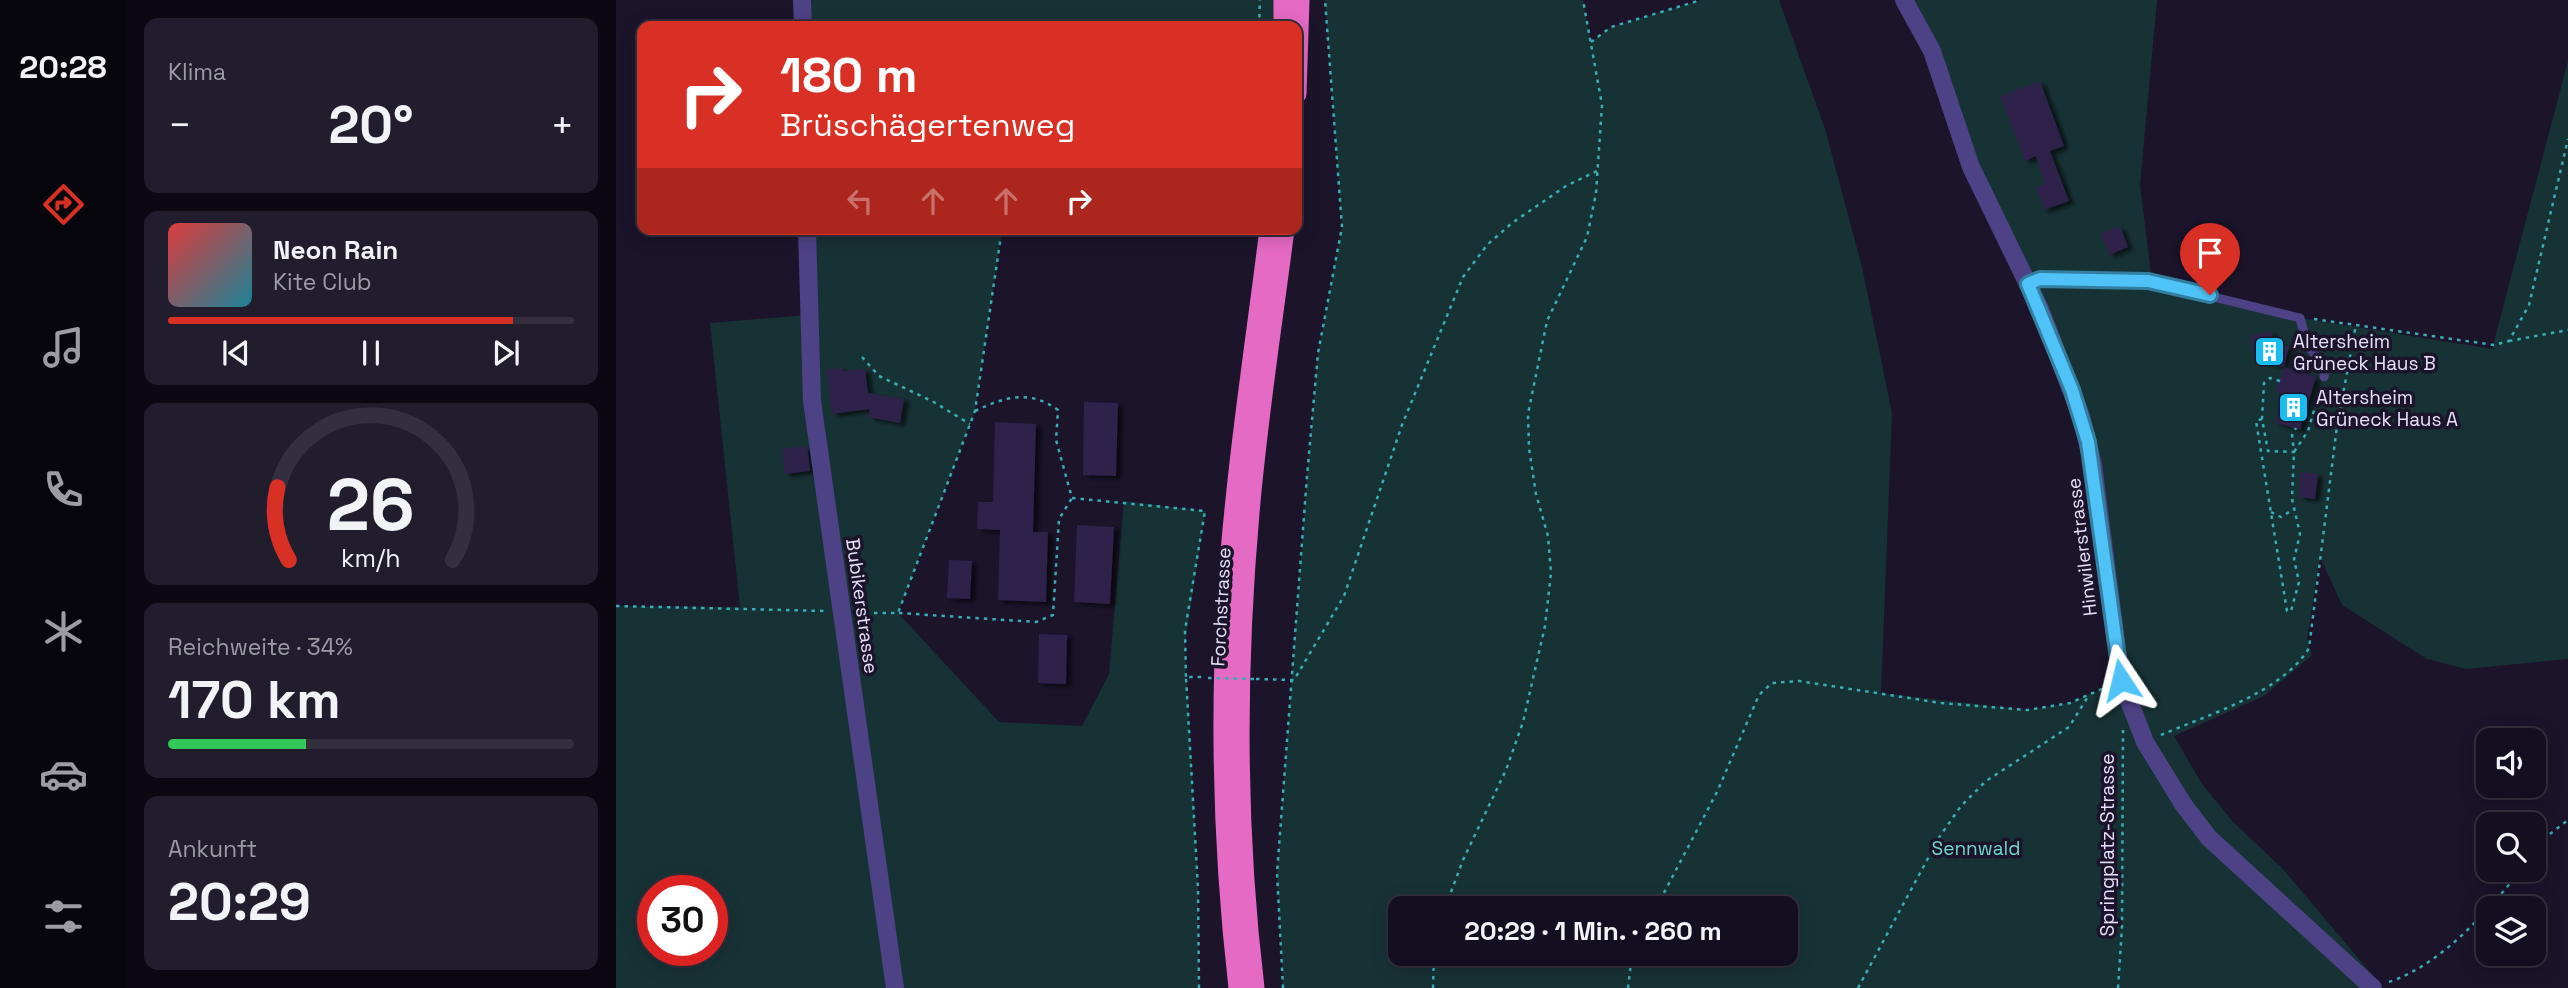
<!DOCTYPE html>
<html lang="de">
<meta charset="utf-8">
<style>
:root{--surface:#140f20;--page:#211d2d;--text:#f1f3f6;--muted:#9d9ca5;--line:#332f3e;--accent:#d93025}
body{margin:0;font-family:"Space Grotesk",sans-serif;background:var(--page);color:var(--text);height:100vh;display:flex;flex-direction:column;font-size:26px;white-space:nowrap}
*{box-sizing:border-box;margin:0}
p{font-size:23px;color:var(--muted)}
.icon{flex:none;width:38px;height:38px;fill:none;stroke:currentColor;stroke-width:2;stroke-linecap:round;stroke-linejoin:round}
.map{position:relative;flex:1;overflow:hidden}
.side{display:flex;flex-direction:column;gap:18px;padding:18px;background:#0b0812;width:490px}
.side>*{flex:none}
.hud{position:absolute;left:21px;top:21px;width:665px;height:214px;border-radius:14px;box-shadow:0 4px 18px #0003,0 0 0 2px var(--line);background:#d93025;color:#fff;overflow:hidden}
.fabs{position:absolute;left:1860px;top:728px;display:grid;gap:14px}
.fabs a{display:grid;place-items:center;width:70px;height:70px;border-radius:14px;background:var(--surface);box-shadow:0 4px 18px #0003,0 0 0 2px var(--line);font-size:35px}
.speed{position:absolute;left:21px;top:875px;display:flex;gap:14px;font-size:35px;font-weight:700;text-align:center}
.speed>*{display:grid;place-content:center;width:91px;height:91px;border-radius:50%;background:var(--surface);box-shadow:0 4px 18px #0003,0 0 0 2px var(--line);line-height:1}
.speed .limit{border:10px solid #d22;background:#fff;color:#111}
.pin{position:absolute;display:grid;place-items:center;width:60px;height:60px;color:#fff;margin:-72px -30px;border-radius:50% 50% 50% 0;rotate:-45deg;box-shadow:0 0 7px #0007}
.pin .icon{rotate:45deg}
.me{position:absolute;width:77px;margin:-38px;rotate:350deg;stroke-linejoin:round;filter:drop-shadow(0 0 5px #0008)}
.turn{display:flex;align-items:center;gap:24px;height:147px;padding:0 28px;font-size:32px}
.turn .icon{width:91px;height:91px;stroke-width:2.5}
.turn b{display:block;font-size:49px;line-height:60px}
.lanes{display:flex;align-items:center;height:66px;padding:0 28px;background:#0003;justify-content:center;gap:35px;direction:ltr}
.lanes .off{opacity:.35}
.big{font-size:52px;font-weight:700;line-height:1.1}
.side .widget{flex:1;display:flex;flex-direction:column;justify-content:center;gap:10px;min-width:0;padding:0 24px;border-radius:14px;background:var(--page)}
.side .dial{align-items:center;gap:0}
.dial svg{height:182px;overflow:visible;fill:none;stroke:var(--line);stroke-width:7;stroke-linecap:round;text-anchor:middle}
.dial text{fill:var(--text);stroke:none}
.song{display:flex;align-items:center;gap:21px}
.cover{width:84px;height:84px;border-radius:10px;background:linear-gradient(135deg,hsl(0 70% 55%),hsl(190 70% 35%))}
.played{height:7px;border-radius:4px;background:linear-gradient(90deg,var(--accent) 85%,var(--line) 85%)}
.keys{display:flex;justify-content:space-around;direction:ltr}
.heat{display:flex;justify-content:space-between;align-items:center;font-size:38px;direction:ltr}
.charge{height:10px;border-radius:5px;background:linear-gradient(90deg,#34c759 34%,var(--line) 0)}
.trip{position:absolute;left:772px;top:896px;width:410px;height:70px;border-radius:14px;background:var(--surface);box-shadow:0 4px 18px #0003,0 0 0 2px var(--line);font-weight:700;line-height:70px;text-align:center}
main{display:flex;flex:1;min-height:0}
.menu{display:flex;flex-direction:column;width:126px;justify-content:space-around;align-items:center;background:#08060d;color:var(--muted)}
.menu .icon{width:49px;height:49px}
.menu .on{color:var(--accent)}
.menu b{font-size:32px;color:var(--text)}
.map>svg:first-child{display:block}
</style>
<main>
<nav class="menu">
<b>20:28</b>
<svg class="icon on" aria-label="directions" viewBox="0 0 24 24"><path d="M12 3l9 9-9 9-9-9zM9 14v-3h6M13 9l2 2-2 2"/></svg>
<svg class="icon" aria-label="music" viewBox="0 0 24 24"><path d="M9 18V5l10-2v13"/><circle cx="6" cy="18" r="3"/><circle cx="16" cy="16" r="3"/></svg>
<svg class="icon" aria-label="phone" viewBox="0 0 24 24"><path d="M5 4h4l2 5-3 2q2 4 5 5l2-3 5 2v4C11 20 4 13 5 4z"/></svg>
<svg class="icon" aria-label="climate" viewBox="0 0 24 24"><path d="M12 3v18M4 7l16 10M4 17L20 7"/></svg>
<svg class="icon" aria-label="car" viewBox="0 0 24 24"><path d="M5 17H2v-5l4-1 3-4h7l3 4 3 1v5h-3M9 17h6M6 11h13"/><circle cx="7" cy="17" r="2"/><circle cx="17" cy="17" r="2"/></svg>
<svg class="icon" aria-label="filters" viewBox="0 0 24 24"><path d="M4 7h16M4 17h16"/><circle cx="9" cy="7" r="2"/><circle cx="15" cy="17" r="2"/></svg>
</nav>
<section class="side">
<div class="widget"><p>Klima</p>
<div class="heat"><a>−</a><b class="big">20°</b><a>+</a></div>
</div>
<div class="widget">
<div class="song"><i class="cover"></i><div><b>Neon Rain</b><p>Kite Club</p></div></div>
<div class="played"></div>
<div class="keys"><svg class="icon" aria-label="previous" viewBox="0 0 24 24"><path d="M18 5L8 12l10 7zM5 5v14"/></svg><svg class="icon" aria-label="pause" viewBox="0 0 24 24"><path d="M8 5v14M16 5v14"/></svg><svg class="icon" aria-label="next" viewBox="0 0 24 24"><path d="M6 5l10 7-10 7zM19 5v14"/></svg></div>
</div>
<div class="widget dial"><svg viewBox="0 0 100 80">
<path d="M14 69A42 42 0 1 1 86 69"/>
<path d="M14 69A42 42 0 0 1 9 37" stroke="#d93025"/>
<text x="50" y="56" font-size="32" font-weight="700">26</text>
<text x="50" y="72" font-size="11">km/h</text>
</svg></div>
<div class="widget"><p>Reichweite · 34%</p><b class="big">170 km</b><div class="charge"></div></div>
<div class="widget"><p>Ankunft</p><b class="big">20:29</b></div>
</section>
<div class="map">
<svg width="1952" height="988" viewBox="0 0 1952 988">
<defs>
<filter id="shadow"><feDropShadow dx="5" dy="3" stdDeviation="2" flood-color="#0009"/></filter>
</defs>
<rect width="100%" height="100%" fill="#1b142b"/>
<g fill="#173235" fill-rule="evenodd">
<path d="M 186,0 L 667,0 L 667,26 L 187,26 Z"/>
<path d="M 709,0 L 967,0 L 975,42 L 995,27 L 1085,0 L 1163,0 L 1209,129 L 1246,267 L 1276,413 L 1265,693 L 1411,710 L 1454,703 L 1505,680 L 1472,442 L 1288,0 L 1541,0 L 1524,185 L 1536,282 L 1684,318 L 1876,349 L 1952,61 L 1952,659 L 1850,669 L 1811,659 L 1726,605 L 1704,557 L 1691,639 L 1696,655 L 1648,696 L 1558,736 L 1586,784 L 1617,822 L 1666,868 L 1765,985 L 1763,988 L 667,988 L 661,873 L 691,476 L 702,353 L 726,227 ZM 784,908 L 1169,908 L 1169,954 L 784,954 Z"/>
<path d="M 191,229 L 386,229 L 359,411 L 282,613 L 383,722 L 466,726 L 493,674 L 508,501 L 589,511 L 569,644 L 582,888 L 583,988 L 0,988 L 0,606 L 124,607 L 94,323 L 192,315 ZM 37,891 L 96,891 L 96,950 L 37,950 Z"/>
</g>
<g fill="#2f214b" filter="url(#shadow)">
<path d="M 1424,81 L 1448,146 L 1434,151 L 1453,201 L 1428,210 L 1420,187 L 1429,184 L 1420,156 L 1409,161 L 1384,96 Z"/>
<path d="M 1504,226 L 1512,247 L 1493,255 L 1485,233 Z"/>
<path d="M 1656,331 L 1658,341 L 1673,347 L 1668,367 L 1638,358 L 1635,335 Z"/>
<path d="M 1668,367 L 1700,377 L 1684,430 L 1659,422 L 1667,394 L 1660,392 Z"/>
<path d="M 227,368 L 227,371 L 249,369 L 252,393 L 288,399 L 284,423 L 252,417 L 254,409 L 216,414 L 210,370 Z"/>
<path d="M 468,402 L 502,403 L 500,476 L 467,475 Z"/>
<path d="M 379,422 L 420,424 L 417,532 L 432,532 L 430,602 L 382,600 L 384,530 L 361,529 L 362,502 L 377,502 Z"/>
<path d="M 191,446 L 194,471 L 169,474 L 166,449 Z"/>
<path d="M 1685,472 L 1702,474 L 1699,499 L 1683,497 Z"/>
<path d="M 461,525 L 498,527 L 494,604 L 458,602 Z"/>
<path d="M 333,560 L 356,561 L 354,599 L 331,598 Z"/>
<path d="M 423,634 L 451,635 L 450,684 L 422,683 Z"/>
</g>
<g fill="none" stroke-linecap="round" stroke-linejoin="round">
<g stroke="#3aacb6" stroke-width="2.5" stroke-dasharray="3.5 5" stroke-linecap="butt">
<path d="M 643,26 L 644,0"/>
<path d="M 975,42 L 995,27 L 1085,0"/>
<path d="M 1698,319 L 1878,345 L 1893,341 L 1913,305 L 1952,139"/>
<path d="M 1893,341 L 1952,330"/>
<path d="M 246,357 L 263,376 L 316,401 L 354,424"/>
<path d="M 1664,381 L 1654,378 L 1648,383 L 1646,419 L 1652,451 L 1678,452 L 1676,435 L 1680,428"/>
<path d="M 359,411 C 389,397 413,389 442,410 L 440,440 L 456,498 L 589,511 L 569,630 L 570,677"/>
<path d="M 1646,419 L 1640,421 L 1671,611 L 1675,611 L 1683,582 L 1678,559 L 1684,534 L 1676,499 L 1678,452 L 1692,431 L 1705,387"/>
<path d="M 1655,512 L 1665,517 L 1678,509"/>
<path d="M 0,606 L 210,611"/>
<path d="M 241,613 L 282,613 L 359,411 L 386,229"/>
<path d="M 283,613 L 420,622 L 437,615 L 443,519 L 456,498"/>
<path d="M 640,679 L 678,680 L 728,596 L 786,425 L 847,277 L 871,245 L 896,223 L 950,186 L 983,170"/>
<path d="M 1545,735 C 1591,715 1666,693 1693,648 L 1721,426 L 1740,325"/>
<path d="M 1918,854 L 1934,834 L 1952,820"/>
<path d="M 829,908 L 847,860 L 890,770 L 907,722 L 929,626 L 935,573 L 932,536 L 920,494 L 913,448 L 912,414 L 931,321 L 971,237 L 980,193 L 986,105 L 967,0"/>
<path d="M 1040,908 L 1101,792 L 1143,695 L 1156,683 L 1183,681 L 1325,703 L 1411,710 L 1454,703 L 1490,687"/>
<path d="M 1773,982 C 1826,964 1871,912 1905,870"/>
<path d="M 583,988 L 582,888 L 570,677 L 589,677"/>
<path d="M 667,988 L 661,873 L 691,476 L 702,353 L 726,227 L 709,0"/>
<path d="M 817,988 L 818,954"/>
<path d="M 1012,988 L 1016,954"/>
<path d="M 1242,988 L 1324,836 L 1345,806 L 1370,781 L 1453,727 L 1473,695"/>
<path d="M 1502,988 L 1506,927 L 1507,730"/>
</g>
<path stroke="#4e4286" stroke-width="9" d="M 1412,284 L 1424,279 L 1536,282 L 1684,318 L 1691,345 L 1709,367 L 1708,377"/>
<path stroke="#4e4286" stroke-width="18" d="M 1288,0 L 1316,51 L 1355,167 L 1424,309 L 1465,416 L 1477,465 L 1505,680 L 1529,742 L 1567,804 L 1593,838 L 1757,988"/>
<g stroke="#4e4286" stroke-width="18">
<path d="M 186,0 L 187,26"/>
<path d="M 191,229 L 196,401 L 279,988"/>
</g>
<g stroke="#e56ac4" stroke-width="19">
<path d="M 667,26 L 667,0"/>
<path d="M 681,94 L 684,0"/>
<path d="M 622,988 C 607,857 603,724 611,592 C 619,470 638,350 653,229"/>
<path d="M 639,988 C 620,830 620,671 634,513 C 642,418 657,324 669,229"/>
</g>
<path stroke="#3aacb6" stroke-width="2.5" stroke-dasharray="3.5 5" stroke-linecap="butt" d="M 592,678 L 639,679"/>
</g>
<g fill="none" stroke-linecap="round" stroke-linejoin="round">
<defs>
<path id="route" d="M 1505,680 L 1472,442 L 1456,390 L 1412,284 L 1424,279 L 1532,281 L 1594,295"/>
</defs>
<use href="#route" stroke="#337fa1" stroke-width="18"/>
<use href="#route" stroke="#4fc3f7" stroke-width="12"/>
</g>
<defs>
<symbol id="building-square" viewBox="-11 -11 22 22"><rect x="-9" y="-9" width="18" height="18" rx="4" fill="#1abbef" stroke="#1b142b"/><path d="M-4-6H4V6H1V3H-1V6H-4ZM-2.5-4.3h1.7v1.8h-1.7ZM.8-4.3h1.7v1.8H.8ZM-2.5-1h1.7V.8h-1.7ZM.8-1h1.7V.8H.8Z" fill="#fff"/></symbol>
</defs>
<g fill-rule="evenodd">
<use href="#building-square" x="1636" y="334" width="35" height="35"/>
<use href="#building-square" x="1660" y="390" width="35" height="35"/>
</g>
<g text-anchor="middle" dominant-baseline="central" stroke-width="7" stroke-linejoin="round" paint-order="stroke">
<g font-size="19" fill="#e7e0fd" stroke="#1b142b" text-anchor="start">
<text x="1677" y="341">Altersheim<tspan x="1677" dy="22">Grüneck Haus B</tspan></text>
<text x="1700" y="397">Altersheim<tspan x="1700" dy="22">Grüneck Haus A</tspan></text>
</g>
<g font-size="19" fill="#e7e0fd" stroke="#1b142b">
<text transform="translate(1466 547) rotate(-97)">Hinwilerstrasse</text>
<text transform="translate(246 606) rotate(82)">Bubikerstrasse</text>
<text transform="translate(605 607) rotate(-87)">Forchstrasse</text>
<text transform="translate(1491 845) rotate(-90)">Springplatz-Strasse</text>
</g>
<g font-size="19" fill="#6fd9ce" stroke="#1b142b">
<text x="1360" y="848">Sennwald</text>
</g>
</g>
</svg>
<div class="fabs">
<a><svg class="icon" aria-label="sound" viewBox="0 0 24 24"><path d="M4 9h4l5-4v14l-5-4H4zM17 9q2 3 0 6"/></svg></a>
<a><svg class="icon" aria-label="search" viewBox="0 0 24 24"><circle cx="10" cy="10" r="6"/><path d="M15 15l6 6"/></svg></a>
<a><svg class="icon" aria-label="layers" viewBox="0 0 24 24"><path d="M12 4l9 5-9 5-9-5zM3 14l9 5 9-5"/></svg></a>
</div>
<div class="speed"><div class="limit">30</div></div>
<div class="pin" style="left:1594px;top:295px;background:#d93025"><svg class="icon" aria-label="arrive" viewBox="0 0 24 24"><path d="M6 21V4h12l-3 4 3 4H6"/></svg></div>
<svg class="me" style="left:1505px;top:680px" viewBox="-20 -20 40 40"><path d="M0-17L14 15 0 8-14 15z" fill="#4fc3f7" stroke="#fff" stroke-width="4"/></svg>
<div class="trip">20:29 · 1 Min. · 260 m</div>
<div class="hud">
<div class="turn"><svg class="icon" aria-label="right" viewBox="0 0 24 24"><path d="M7 20v-9h11M14 6l5 5-5 5"/></svg><div><b>180 m</b>Brüschägertenweg</div></div>
<div class="lanes"><svg class="icon off" aria-label="left" viewBox="0 0 24 24"><path d="M17 20v-9H6M10 6l-5 5 5 5"/></svg><svg class="icon off" aria-label="ahead" viewBox="0 0 24 24"><path d="M12 20V5M6 11l6-6 6 6"/></svg><svg class="icon off" aria-label="ahead" viewBox="0 0 24 24"><path d="M12 20V5M6 11l6-6 6 6"/></svg><svg class="icon" aria-label="right" viewBox="0 0 24 24"><path d="M7 20v-9h11M14 6l5 5-5 5"/></svg></div>
</div>
</div>
</main>
